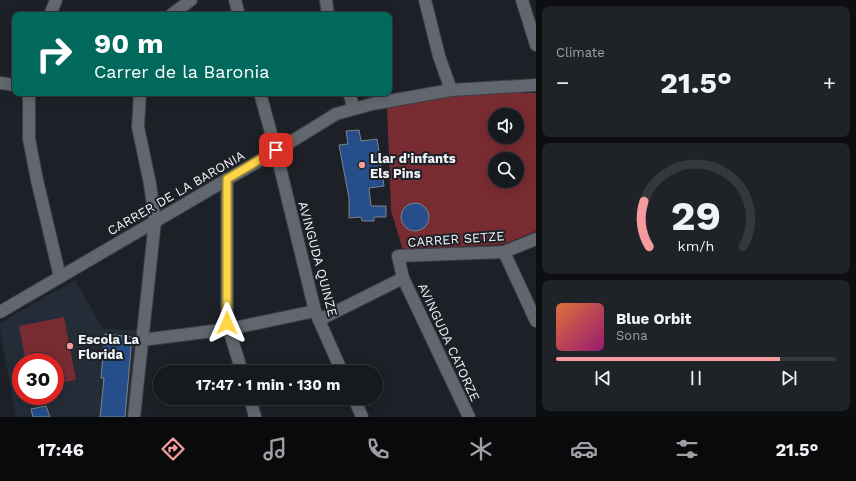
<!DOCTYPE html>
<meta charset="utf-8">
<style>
:root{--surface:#16191d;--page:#1f2226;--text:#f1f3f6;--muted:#9ea0a4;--line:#35383b;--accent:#f59b9d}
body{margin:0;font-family:"Work Sans",sans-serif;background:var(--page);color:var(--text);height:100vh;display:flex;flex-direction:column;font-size:15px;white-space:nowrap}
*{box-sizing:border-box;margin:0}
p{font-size:13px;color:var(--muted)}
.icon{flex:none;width:22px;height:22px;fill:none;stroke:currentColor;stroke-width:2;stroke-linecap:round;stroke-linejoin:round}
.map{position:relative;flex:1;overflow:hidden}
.drawer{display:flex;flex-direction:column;gap:6px;padding:6px;background:#0c0e10;width:320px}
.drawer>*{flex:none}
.guide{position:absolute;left:12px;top:12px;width:380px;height:84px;border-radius:8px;box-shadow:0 2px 10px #0003,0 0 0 1px var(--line);background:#00695c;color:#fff;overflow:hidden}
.buttons{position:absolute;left:488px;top:108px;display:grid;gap:8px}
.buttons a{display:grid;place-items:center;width:36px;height:36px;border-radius:50%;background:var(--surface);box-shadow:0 2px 10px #0003,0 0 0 1px var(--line);font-size:20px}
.speed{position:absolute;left:12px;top:353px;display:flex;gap:8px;font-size:20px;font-weight:700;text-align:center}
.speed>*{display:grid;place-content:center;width:52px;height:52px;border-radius:50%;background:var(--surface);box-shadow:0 2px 10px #0003,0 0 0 1px var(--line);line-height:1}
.speed .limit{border:6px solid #d22;background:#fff;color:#111}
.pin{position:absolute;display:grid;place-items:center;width:34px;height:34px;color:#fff;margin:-17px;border-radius:8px;box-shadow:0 2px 6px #0006}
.me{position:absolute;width:44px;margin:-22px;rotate:0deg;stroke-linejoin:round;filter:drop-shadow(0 0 3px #0008)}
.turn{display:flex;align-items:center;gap:14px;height:84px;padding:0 16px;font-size:18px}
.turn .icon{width:52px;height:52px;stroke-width:2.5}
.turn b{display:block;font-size:28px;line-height:34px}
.big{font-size:30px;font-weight:700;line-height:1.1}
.drawer .widget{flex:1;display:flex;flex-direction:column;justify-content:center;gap:6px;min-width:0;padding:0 14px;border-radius:8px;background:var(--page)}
.drawer .dial{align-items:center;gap:0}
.dial svg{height:104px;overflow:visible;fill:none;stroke:var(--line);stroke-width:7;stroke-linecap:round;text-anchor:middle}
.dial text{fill:var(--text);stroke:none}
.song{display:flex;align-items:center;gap:12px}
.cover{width:48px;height:48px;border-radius:6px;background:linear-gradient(135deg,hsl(20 70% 55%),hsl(320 70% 35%))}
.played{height:4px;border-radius:2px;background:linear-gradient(90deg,var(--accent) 80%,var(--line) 80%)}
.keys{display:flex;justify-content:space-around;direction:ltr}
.heat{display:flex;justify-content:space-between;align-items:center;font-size:22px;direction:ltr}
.trip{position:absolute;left:153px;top:365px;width:230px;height:40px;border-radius:20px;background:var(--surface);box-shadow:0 2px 10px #0003,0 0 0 1px var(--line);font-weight:700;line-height:40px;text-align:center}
.menu{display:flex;height:64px;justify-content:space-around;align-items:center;background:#090a0c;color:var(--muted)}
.menu .icon{width:28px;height:28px}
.menu .active{color:var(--accent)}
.menu b{font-size:18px;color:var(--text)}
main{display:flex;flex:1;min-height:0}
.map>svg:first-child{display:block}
</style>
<main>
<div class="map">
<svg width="536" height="417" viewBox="0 0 536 417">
<rect width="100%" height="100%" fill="#1d2127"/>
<path fill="#242c37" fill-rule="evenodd" d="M 75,280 L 103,329 L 139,330 L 131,417 L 16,417 L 0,330 L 0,323 ZM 21,362 L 55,362 L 55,396 L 21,396 Z"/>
<g fill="#792b32" fill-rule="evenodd">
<path d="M 475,93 L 536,93 L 536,231 L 504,244 L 403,250 L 391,211 L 387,105 ZM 495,115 L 517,115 L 517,137 L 495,137 ZM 495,159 L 517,159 L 517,181 L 495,181 Z"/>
<path d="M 64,317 L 76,380 L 55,384 L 55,362 L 26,362 L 19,326 Z"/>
</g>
<g fill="#254e8a" stroke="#7f848b">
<path d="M 359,130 L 361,141 L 377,139 L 384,186 L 369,188 L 371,206 L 386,206 L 386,217 L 374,217 L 374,221 L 362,221 L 361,217 L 349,218 L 349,198 L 339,145 L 348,144 L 346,131 Z"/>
<circle cx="415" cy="217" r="14"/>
<path d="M 105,334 L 132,337 L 125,417 L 100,417 L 104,378 L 101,378 Z"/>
<path d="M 46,406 L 50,417 L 33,417 L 31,409 Z"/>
</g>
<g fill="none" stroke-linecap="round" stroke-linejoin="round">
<defs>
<g id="minor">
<path d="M 235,0 L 239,15"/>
<path d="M 326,0 L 328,15"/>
<path d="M 425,0 L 439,56 L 451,90"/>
<path d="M 522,0 L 536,45"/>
<path d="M 50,15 L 56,0"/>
<path d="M 171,15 L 191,0"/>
<path d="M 0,83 L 15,85"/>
<path d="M 29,93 L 29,139 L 37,180 L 60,277"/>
<path d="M 260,93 L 276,151 L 315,311 L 342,372"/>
<path d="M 349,93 L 354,109"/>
<path d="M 227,179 L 227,323 L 242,372"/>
<path d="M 504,252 L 536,321"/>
<path d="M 403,278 L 469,417"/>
<path d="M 0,312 L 276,151 L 336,114 L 372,104 L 451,90 L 536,85"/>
<path d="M 319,320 L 403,278 L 398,256 L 504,252 L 536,239"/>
<path d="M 142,340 L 229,329 L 315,311"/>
<path d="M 250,398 L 255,417"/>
<path d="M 354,398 L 362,417"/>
<path d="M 134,417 L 155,221 L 150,184 L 138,127 L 140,93"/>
</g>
</defs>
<use href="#minor" stroke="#3b3e43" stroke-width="14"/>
<use href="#minor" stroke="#62666e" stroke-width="12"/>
</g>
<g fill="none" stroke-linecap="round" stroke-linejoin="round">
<defs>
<path id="route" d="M 227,323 L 227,179 L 276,150"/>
</defs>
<use href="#route" stroke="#a68a30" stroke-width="10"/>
<use href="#route" stroke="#ffd54a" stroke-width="7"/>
</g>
<g fill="#f59b9d" stroke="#1d2127" stroke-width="1.5">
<circle cx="362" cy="165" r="4"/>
<circle cx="70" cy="346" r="4"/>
</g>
<g text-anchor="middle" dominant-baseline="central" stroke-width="4" stroke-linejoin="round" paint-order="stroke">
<g font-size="13" font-weight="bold" fill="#f1f4f8" stroke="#1d2127" text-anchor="start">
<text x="370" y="158">Llar d'infants<tspan x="370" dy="15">Els Pins</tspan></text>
<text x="78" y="339">Escola La<tspan x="78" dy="15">Florida</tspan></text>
</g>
<g font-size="13" fill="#f1f4f8" stroke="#1d2127">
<text transform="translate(176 193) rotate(-30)">CARRER DE LA BARONIA</text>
<text transform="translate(456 239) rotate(-4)">CARRER SETZE</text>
<text transform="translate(318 259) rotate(75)">AVINGUDA QUINZE</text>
<text transform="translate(449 342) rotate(65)">AVINGUDA CATORZE</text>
</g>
</g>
</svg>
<div class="buttons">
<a><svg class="icon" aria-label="sound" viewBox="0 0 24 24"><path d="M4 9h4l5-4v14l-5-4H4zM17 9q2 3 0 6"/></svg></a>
<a><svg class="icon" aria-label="search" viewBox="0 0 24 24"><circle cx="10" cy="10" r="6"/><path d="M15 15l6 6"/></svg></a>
</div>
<div class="speed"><div class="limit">30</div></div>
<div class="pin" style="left:276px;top:150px;background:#d93025"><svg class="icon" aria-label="arrive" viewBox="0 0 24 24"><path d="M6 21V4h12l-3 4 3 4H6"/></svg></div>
<svg class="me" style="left:227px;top:323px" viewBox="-20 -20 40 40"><path d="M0-17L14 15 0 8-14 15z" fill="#ffd54a" stroke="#fff" stroke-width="4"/></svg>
<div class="trip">17:47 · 1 min · 130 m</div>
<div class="guide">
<div class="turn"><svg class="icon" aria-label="right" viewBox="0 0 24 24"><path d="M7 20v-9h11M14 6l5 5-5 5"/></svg><div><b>90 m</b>Carrer de la Baronia</div></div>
</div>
</div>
<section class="drawer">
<div class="widget"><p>Climate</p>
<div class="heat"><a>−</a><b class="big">21.5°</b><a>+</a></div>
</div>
<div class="widget dial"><svg viewBox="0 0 100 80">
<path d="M14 69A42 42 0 1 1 86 69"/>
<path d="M14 69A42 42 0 0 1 10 34" stroke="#f59b9d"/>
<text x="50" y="56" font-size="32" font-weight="700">29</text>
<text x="50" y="72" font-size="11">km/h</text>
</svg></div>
<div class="widget">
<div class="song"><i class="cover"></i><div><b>Blue Orbit</b><p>Sona</p></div></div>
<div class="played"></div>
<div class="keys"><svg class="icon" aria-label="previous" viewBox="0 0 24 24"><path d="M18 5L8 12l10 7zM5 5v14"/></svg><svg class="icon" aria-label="pause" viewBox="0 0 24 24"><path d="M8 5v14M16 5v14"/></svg><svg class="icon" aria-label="next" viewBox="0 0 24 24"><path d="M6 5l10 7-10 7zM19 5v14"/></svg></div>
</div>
</section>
</main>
<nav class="menu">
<b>17:46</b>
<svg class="icon active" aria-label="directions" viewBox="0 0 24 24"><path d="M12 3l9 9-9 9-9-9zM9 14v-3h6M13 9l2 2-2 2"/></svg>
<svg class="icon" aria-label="music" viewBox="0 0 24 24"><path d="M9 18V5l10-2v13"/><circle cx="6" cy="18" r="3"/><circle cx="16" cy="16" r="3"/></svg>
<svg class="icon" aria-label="phone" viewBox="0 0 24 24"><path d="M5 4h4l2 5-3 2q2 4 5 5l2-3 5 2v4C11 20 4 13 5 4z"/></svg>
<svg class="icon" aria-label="climate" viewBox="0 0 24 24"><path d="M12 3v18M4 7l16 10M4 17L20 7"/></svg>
<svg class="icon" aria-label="car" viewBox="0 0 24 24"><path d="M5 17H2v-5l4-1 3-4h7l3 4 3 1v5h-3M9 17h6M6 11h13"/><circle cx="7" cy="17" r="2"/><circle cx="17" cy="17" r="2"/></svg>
<svg class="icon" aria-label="filters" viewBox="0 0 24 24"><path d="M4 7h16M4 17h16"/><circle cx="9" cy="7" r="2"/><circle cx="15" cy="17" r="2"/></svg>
<b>21.5°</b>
</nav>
